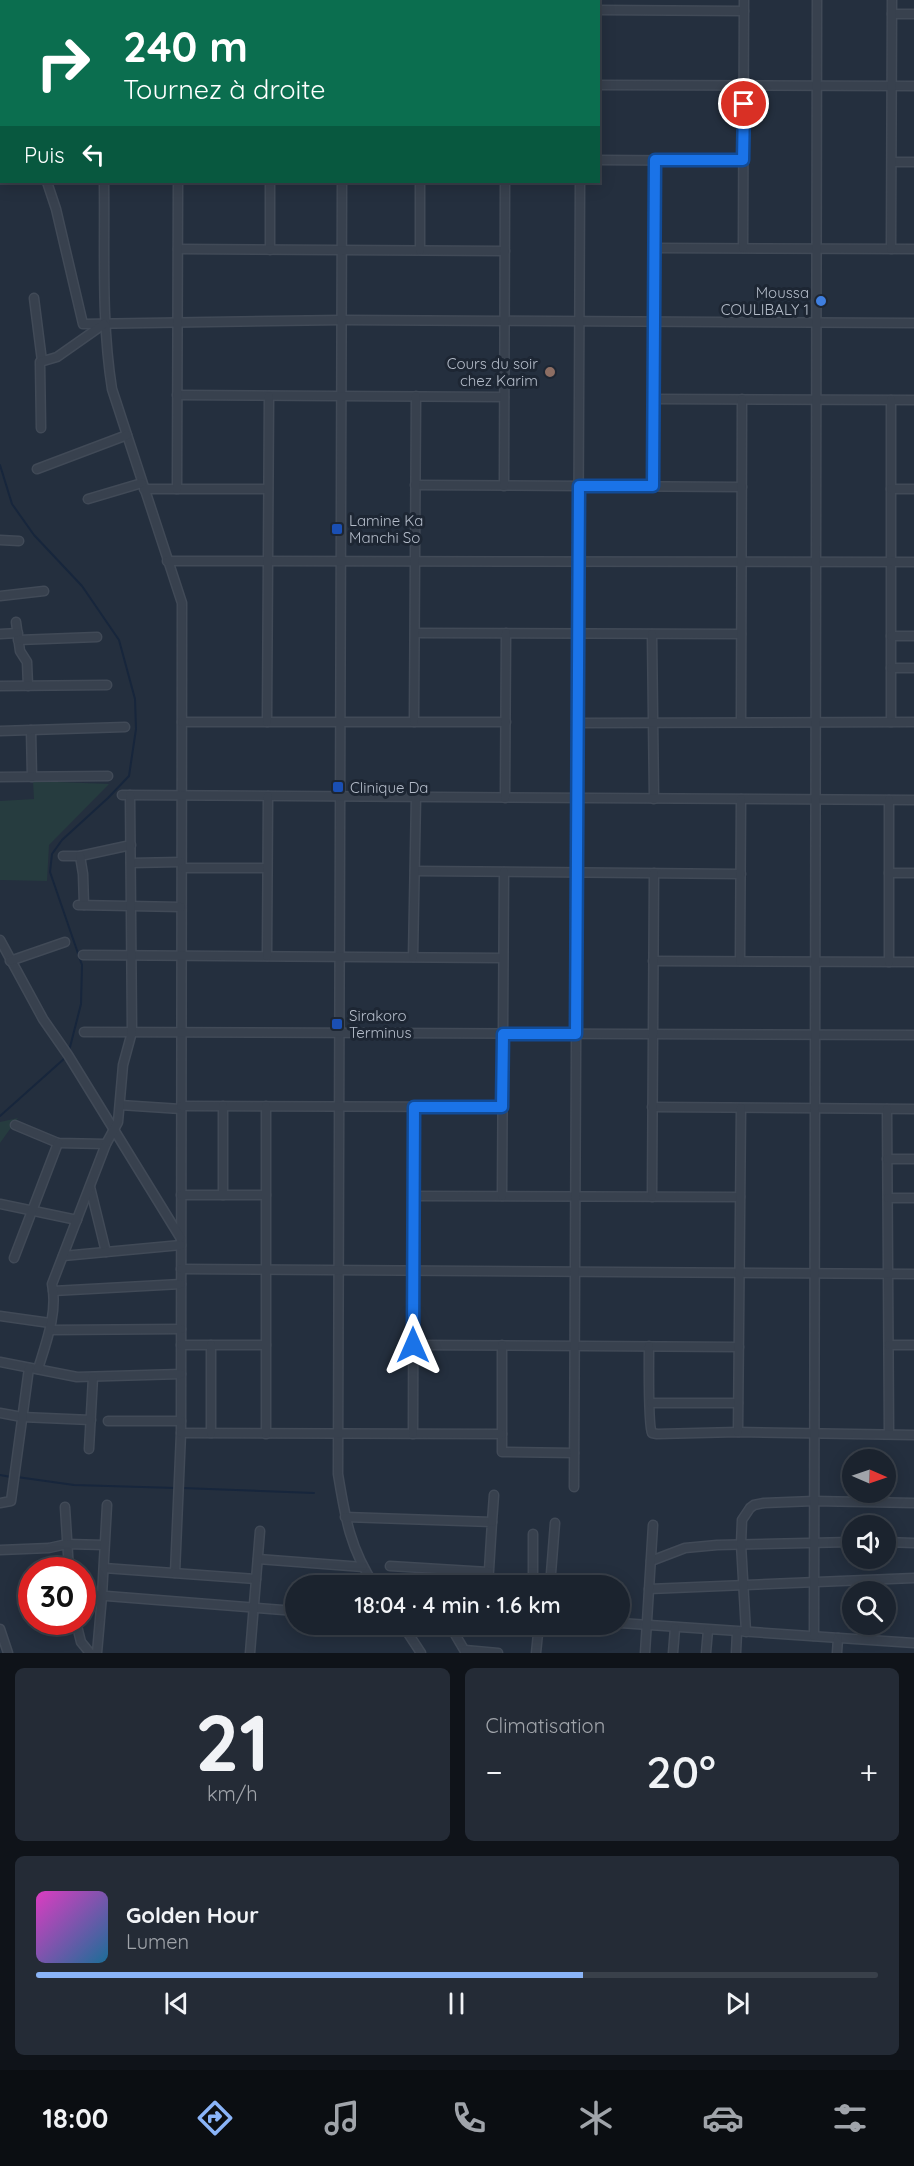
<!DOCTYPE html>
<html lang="fr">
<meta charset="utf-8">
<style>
:root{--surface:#1b232e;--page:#242b36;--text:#f1f3f6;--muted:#a0a4aa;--line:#39404a;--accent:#8ab4f8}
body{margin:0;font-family:Quicksand,sans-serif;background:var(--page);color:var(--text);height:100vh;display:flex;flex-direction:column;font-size:22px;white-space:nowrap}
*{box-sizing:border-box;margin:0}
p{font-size:20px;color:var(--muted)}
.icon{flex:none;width:33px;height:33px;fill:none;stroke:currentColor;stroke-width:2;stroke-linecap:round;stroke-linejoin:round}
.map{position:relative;height:1653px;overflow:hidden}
.sheet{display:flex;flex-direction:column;gap:15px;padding:15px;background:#0f1319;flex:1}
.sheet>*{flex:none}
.guide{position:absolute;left:0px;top:0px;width:600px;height:183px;box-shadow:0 3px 15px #0003,0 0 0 2px var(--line);background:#0b6e4f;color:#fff;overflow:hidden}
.needle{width:39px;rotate:92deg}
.tools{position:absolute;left:842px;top:1449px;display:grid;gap:12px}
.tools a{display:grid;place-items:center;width:54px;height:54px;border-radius:50%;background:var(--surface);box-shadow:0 3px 15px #0003,0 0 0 2px var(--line);font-size:30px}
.speed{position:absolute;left:18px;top:1557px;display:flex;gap:12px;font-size:30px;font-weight:700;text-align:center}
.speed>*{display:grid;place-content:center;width:78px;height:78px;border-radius:50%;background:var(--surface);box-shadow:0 3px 15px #0003,0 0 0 2px var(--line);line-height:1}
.speed .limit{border:9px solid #d22;background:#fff;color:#111}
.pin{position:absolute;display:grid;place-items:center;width:51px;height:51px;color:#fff;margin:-26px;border:3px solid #fff;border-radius:50%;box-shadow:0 2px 6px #0007}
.me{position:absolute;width:66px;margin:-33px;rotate:0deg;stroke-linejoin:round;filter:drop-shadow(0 0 4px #0008)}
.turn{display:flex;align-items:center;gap:21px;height:126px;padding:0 24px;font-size:27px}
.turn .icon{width:78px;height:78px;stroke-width:2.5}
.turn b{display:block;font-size:42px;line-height:51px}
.then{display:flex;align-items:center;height:57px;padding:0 24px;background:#0003;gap:12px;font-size:22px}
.big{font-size:45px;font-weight:600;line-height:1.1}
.sheet .widget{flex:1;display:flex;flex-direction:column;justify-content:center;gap:9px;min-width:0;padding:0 21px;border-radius:9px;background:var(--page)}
.sheet .dial{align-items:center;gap:0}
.dial b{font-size:78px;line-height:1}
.song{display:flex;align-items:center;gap:18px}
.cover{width:72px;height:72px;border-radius:9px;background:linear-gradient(135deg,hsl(310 70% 55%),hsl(200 70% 35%))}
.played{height:6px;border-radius:3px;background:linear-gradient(90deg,var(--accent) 65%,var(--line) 65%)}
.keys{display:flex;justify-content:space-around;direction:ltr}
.heat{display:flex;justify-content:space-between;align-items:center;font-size:33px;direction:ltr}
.sheet .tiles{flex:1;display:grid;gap:15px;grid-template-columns:1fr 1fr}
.widget:last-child{grid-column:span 2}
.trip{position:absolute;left:285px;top:1575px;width:345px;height:60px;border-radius:30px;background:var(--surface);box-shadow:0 3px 15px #0003,0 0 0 2px var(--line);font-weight:600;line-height:60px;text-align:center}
.tab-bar{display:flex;height:96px;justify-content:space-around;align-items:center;background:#0b0e12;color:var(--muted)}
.tab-bar .icon{width:42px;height:42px}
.tab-bar .selected{color:var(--accent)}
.tab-bar b{font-size:27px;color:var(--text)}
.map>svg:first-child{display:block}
</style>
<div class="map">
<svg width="914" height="1653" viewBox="0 0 914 1653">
<rect width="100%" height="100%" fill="#242f3e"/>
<g fill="#263c3f">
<path d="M 33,781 L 109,784 L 49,845 L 47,881 L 0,880 L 0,801 L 34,799 Z"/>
<path d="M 18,1118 L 0,1143 L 0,1122 Z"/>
</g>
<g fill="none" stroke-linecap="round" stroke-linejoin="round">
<g stroke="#17263c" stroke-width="2">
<path d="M 0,465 L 12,504 L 34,535 L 82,586 L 119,640 L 135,699 L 136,729 L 129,776 L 108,798 L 62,840 L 52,854 L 50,872 L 82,965 L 81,1004 L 69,1051"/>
<path d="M 0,1116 L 65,1058"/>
<path d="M 0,1475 L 11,1477"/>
<path d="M 17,1477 L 74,1485 L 176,1488"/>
<path d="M 182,1488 L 314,1493"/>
</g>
<defs>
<g id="minor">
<path d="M 269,0 L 269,2"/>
<path d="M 489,0 L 489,2"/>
<path d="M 502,0 L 505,2"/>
<path d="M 581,0 L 581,2"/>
<path d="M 342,2 L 342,0"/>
<path d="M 421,2 L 421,0"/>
<path d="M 598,10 L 744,11"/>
<path d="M 892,14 L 914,14"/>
<path d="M 0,32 L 2,37"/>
<path d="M 598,85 L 914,86"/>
<path d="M 598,160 L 743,161"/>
<path d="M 892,162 L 914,162"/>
<path d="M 47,182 L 56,209 L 83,324 L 342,320 L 914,323"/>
<path d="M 104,182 C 105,251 101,320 112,389 L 182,603 L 181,1433 L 175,1573"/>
<path d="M 270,182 L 270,250"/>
<path d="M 342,182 L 338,1474 C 345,1517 350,1549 375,1586"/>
<path d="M 655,248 L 914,249"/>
<path d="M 743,248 L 744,0"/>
<path d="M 178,249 L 505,251"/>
<path d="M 891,249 L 892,0"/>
<path d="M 420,250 L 420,182"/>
<path d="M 34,298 L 42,361"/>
<path d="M 177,395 L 504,397"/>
<path d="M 654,399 L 914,400"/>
<path d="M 891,400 L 891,722"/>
<path d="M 41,428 L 40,362 L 57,357 L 104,324"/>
<path d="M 37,469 L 127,435"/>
<path d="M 415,485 L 742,487"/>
<path d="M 504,486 L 505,182"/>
<path d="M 653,486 L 655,160"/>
<path d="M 144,489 L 268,489"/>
<path d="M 177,489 L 178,182"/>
<path d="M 891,489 L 914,489"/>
<path d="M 88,499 L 142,483"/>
<path d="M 0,540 L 19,541"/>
<path d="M 167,561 L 914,562"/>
<path d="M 0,596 L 44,591"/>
<path d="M 16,622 L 20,651 L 27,662 L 28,686"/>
<path d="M 415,633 L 741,634"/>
<path d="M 0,634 L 18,633"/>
<path d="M 652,634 L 654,799"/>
<path d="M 891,636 L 914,636"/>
<path d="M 18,640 L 97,637"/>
<path d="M 891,668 L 914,668"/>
<path d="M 0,686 L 107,685"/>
<path d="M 182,722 L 506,722"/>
<path d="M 267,722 L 269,396"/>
<path d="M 414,722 L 416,396"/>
<path d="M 741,722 L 742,399"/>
<path d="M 578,723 L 914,722"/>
<path d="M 31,730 L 32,777"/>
<path d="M 0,731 L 125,727"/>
<path d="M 0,777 L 108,776"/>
<path d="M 122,795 L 914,800"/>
<path d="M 505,798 L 506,633"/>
<path d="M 63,856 L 80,856 L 131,845"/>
<path d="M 80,856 L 83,874 L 84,905"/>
<path d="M 131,863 L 181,862"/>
<path d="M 182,868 L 267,868"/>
<path d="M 415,871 L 741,874"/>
<path d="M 889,873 L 914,873"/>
<path d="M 78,905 L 181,907"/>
<path d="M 0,940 L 43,1019 L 68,1055 L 180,1237"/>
<path d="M 83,955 L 503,958"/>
<path d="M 267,956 L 268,796"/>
<path d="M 413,957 L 416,797"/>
<path d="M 10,961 L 65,942"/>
<path d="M 653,961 L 914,962"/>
<path d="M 740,961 L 741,799"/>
<path d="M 889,962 L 889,800"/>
<path d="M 84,1032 L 914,1035"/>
<path d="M 120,1105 L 181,1109"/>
<path d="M 181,1106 L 502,1107"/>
<path d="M 223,1106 L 223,1195"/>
<path d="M 652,1107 L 914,1109"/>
<path d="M 887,1109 L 889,1434"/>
<path d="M 15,1125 L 58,1143 L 106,1144"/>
<path d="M 887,1159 L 914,1159"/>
<path d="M 90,1187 L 106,1252"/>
<path d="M 181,1195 L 266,1195"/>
<path d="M 414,1196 L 740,1197"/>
<path d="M 502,1196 L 504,872"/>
<path d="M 652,1197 L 654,873"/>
<path d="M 888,1198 L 914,1198"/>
<path d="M 0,1204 L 77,1220"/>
<path d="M 63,1256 L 181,1245"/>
<path d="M 14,1258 L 58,1143"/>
<path d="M 181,1269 L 914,1274"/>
<path d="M 53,1291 L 181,1284"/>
<path d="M 0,1316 L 50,1323"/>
<path d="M 50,1330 L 181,1329"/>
<path d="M 181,1345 L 266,1345"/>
<path d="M 413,1345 L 739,1347"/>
<path d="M 502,1345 L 502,1452 L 574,1453"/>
<path d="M 889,1345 L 914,1345"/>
<path d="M 649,1346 C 649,1360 648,1426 652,1433 L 657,1434 L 738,1432 L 914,1435"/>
<path d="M 0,1362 L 77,1377 L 181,1374"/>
<path d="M 38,1369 C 46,1343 58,1312 52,1284 L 106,1144 L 118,1122 L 123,1065 L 132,1032 L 130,795"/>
<path d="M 651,1403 L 738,1403"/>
<path d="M 0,1413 L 22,1417 L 91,1420"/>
<path d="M 108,1421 L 181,1421"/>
<path d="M 738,1432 L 741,1108"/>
<path d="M 181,1433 L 502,1434"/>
<path d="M 211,1433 L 211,1345"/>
<path d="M 266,1434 L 266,1106"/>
<path d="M 413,1434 L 414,1107"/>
<path d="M 89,1449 L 93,1377"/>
<path d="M 574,1487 L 580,182"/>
<path d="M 0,1503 L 11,1501 L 29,1368"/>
<path d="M 65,1507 L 69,1570"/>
<path d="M 345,1517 L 492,1522 L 488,1586"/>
<path d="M 492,1522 L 494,1495"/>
<path d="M 885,1542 L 914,1543"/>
<path d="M 0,1550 L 49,1548 L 67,1544 L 104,1545"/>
<path d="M 258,1559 L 363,1567"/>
<path d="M 651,1561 L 685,1548 L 717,1545 L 852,1542"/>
<path d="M 390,1566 L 488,1572"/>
<path d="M 104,1568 L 256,1579"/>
<path d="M 533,1586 L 533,1534"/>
<path d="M 550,1586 L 555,1523"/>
<path d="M 649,1589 L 914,1578"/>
<path d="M 94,1595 L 296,1611"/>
<path d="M 76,1622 L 81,1642 L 90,1653"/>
<path d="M 620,1623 L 914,1643"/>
<path d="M 402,1624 L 421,1653"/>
<path d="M 449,1624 L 466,1653"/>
<path d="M 0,1629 L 8,1653"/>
<path d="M 746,1632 L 741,1544 L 742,1520 L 750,1508 L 754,1505 L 764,1503 L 814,1501 L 914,1503"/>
<path d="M 814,1636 L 817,0"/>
<path d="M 465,1650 L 498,1653"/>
<path d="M 97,1653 L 102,1596 L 107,1505"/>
<path d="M 250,1653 L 260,1531"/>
<path d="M 536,1653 L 539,1624"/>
<path d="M 645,1653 L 653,1525"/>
<path d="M 673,1653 L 675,1628"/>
<path d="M 706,1653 L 708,1630"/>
<path d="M 736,1653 L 737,1632"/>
<path d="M 837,1653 L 838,1638"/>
</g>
<g id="tertiary">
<path d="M 142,2 L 143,0"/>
<path d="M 0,174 L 2,172"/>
</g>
</defs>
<use href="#minor" stroke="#414a57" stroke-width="11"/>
<use href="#tertiary" stroke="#414a57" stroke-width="14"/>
<use href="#minor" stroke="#38414e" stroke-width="8"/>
<use href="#tertiary" stroke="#38414e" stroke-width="10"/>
</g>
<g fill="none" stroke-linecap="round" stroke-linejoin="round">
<defs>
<path id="route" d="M 413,1345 L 414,1107 L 502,1107 L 503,1034 L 576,1034 L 579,486 L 653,486 L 655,160 L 743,160 L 744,104"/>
</defs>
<use href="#route" stroke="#114b97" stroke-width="15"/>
<use href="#route" stroke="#1a73e8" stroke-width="10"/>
</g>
<circle fill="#3f7fe0" stroke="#1d2633" stroke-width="2" cx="821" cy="301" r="6"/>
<circle fill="#8d6e63" stroke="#1d2633" stroke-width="2" cx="550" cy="372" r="6"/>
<g fill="#1a4fb4" stroke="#1d2633" stroke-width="2">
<rect x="331" y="523" width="12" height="12" rx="3"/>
<rect x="332" y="781" width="12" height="12" rx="3"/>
<rect x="331" y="1018" width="12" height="12" rx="3"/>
</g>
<g text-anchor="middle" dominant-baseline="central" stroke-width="6" stroke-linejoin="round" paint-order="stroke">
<g font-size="15" fill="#b4bcc9" stroke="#1d2633" text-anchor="start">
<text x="809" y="292" text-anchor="end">Moussa<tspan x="809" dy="17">COULIBALY 1</tspan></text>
<text x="538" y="363" text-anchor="end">Cours du soir<tspan x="538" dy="17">chez Karim</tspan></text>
<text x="349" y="520">Lamine Ka<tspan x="349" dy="17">Manchi So</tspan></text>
<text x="350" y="787">Clinique Da</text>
<text x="349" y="1015">Sirakoro<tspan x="349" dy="17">Terminus</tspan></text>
</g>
</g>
</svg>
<div class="tools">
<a><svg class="needle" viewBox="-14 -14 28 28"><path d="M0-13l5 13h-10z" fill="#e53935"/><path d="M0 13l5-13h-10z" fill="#a0a4aa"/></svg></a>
<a><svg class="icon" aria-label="sound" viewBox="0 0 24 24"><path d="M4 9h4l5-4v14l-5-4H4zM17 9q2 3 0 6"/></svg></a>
<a><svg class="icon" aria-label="search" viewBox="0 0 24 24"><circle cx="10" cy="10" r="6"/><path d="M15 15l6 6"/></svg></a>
</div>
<div class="speed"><div class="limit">30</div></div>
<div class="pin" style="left:744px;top:104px;background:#d93025"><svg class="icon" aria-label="arrive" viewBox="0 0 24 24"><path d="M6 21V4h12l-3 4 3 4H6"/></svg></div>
<svg class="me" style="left:413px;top:1345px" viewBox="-20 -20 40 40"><path d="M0-17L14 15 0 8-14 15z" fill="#1a73e8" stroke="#fff" stroke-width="4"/></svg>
<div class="trip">18:04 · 4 min · 1.6 km</div>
<div class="guide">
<div class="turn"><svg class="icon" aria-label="right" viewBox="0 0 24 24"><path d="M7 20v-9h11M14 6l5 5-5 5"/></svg><div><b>240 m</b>Tournez à droite</div></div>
<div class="then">Puis<svg class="icon" aria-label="left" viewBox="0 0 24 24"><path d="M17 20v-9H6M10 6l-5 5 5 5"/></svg></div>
</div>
</div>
<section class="sheet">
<div class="tiles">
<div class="widget dial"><b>21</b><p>km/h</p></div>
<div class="widget"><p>Climatisation</p>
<div class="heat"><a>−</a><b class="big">20°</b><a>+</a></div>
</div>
<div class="widget">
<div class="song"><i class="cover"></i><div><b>Golden Hour</b><p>Lumen</p></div></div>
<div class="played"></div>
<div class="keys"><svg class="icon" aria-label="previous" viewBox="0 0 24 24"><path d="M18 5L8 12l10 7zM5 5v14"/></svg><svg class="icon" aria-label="pause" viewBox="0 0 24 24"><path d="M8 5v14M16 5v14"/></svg><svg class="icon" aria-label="next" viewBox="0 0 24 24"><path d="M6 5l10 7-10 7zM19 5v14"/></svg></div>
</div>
</div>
</section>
<nav class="tab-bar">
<b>18:00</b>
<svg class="icon selected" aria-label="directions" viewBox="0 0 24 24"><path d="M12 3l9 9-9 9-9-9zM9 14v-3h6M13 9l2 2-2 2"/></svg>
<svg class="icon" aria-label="music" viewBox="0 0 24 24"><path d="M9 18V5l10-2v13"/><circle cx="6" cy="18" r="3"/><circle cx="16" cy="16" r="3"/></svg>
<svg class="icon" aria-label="phone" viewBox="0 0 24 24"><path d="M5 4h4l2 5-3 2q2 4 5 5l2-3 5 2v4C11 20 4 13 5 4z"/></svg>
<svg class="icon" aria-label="climate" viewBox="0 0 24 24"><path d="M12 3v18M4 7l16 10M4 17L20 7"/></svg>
<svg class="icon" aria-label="car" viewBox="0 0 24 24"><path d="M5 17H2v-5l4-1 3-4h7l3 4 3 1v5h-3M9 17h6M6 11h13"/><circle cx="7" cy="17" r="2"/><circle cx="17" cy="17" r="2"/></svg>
<svg class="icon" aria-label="filters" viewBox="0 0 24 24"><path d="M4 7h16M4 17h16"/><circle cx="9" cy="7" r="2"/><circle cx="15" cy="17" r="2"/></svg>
</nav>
